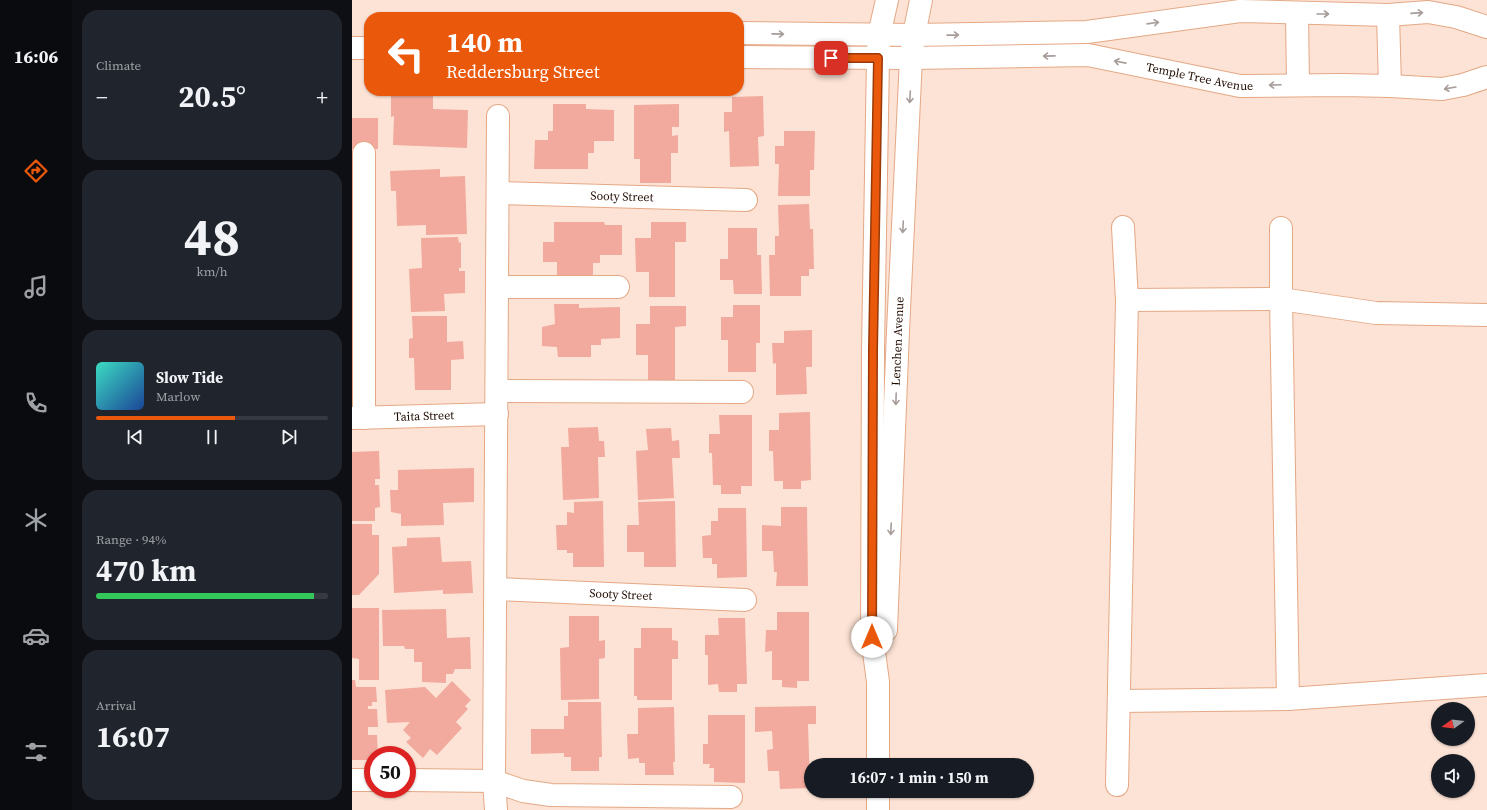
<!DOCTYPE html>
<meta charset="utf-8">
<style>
:root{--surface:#171b24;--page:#20242c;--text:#f1f3f6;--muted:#9ea1a6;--line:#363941;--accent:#ea580c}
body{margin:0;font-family:"Source Serif 4",serif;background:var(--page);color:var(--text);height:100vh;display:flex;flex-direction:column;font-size:15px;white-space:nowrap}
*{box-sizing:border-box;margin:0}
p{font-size:13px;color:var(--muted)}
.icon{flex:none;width:22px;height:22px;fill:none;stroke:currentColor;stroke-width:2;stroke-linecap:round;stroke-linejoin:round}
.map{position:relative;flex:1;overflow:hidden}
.side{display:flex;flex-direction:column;gap:10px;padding:10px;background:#0d0f14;width:280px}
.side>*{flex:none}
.hud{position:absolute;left:12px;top:12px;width:380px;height:84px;border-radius:16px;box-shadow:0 1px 3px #0004;background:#ea580c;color:#fff;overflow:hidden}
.needle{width:26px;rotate:255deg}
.controls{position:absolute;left:1079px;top:702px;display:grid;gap:8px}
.controls a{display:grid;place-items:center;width:44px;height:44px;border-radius:50%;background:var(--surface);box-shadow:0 1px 3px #0004;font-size:20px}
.speed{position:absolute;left:12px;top:746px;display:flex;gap:8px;font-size:20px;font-weight:700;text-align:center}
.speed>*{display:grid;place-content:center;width:52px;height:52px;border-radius:50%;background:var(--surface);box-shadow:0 1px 3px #0004;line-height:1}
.speed .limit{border:6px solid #d22;background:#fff;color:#111}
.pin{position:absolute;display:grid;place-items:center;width:34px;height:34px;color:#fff;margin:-17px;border-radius:8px;box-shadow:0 2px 6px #0006}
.me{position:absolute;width:44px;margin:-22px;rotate:0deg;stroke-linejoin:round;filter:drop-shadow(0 0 3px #0008)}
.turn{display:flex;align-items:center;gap:14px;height:84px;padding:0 16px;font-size:18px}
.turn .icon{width:52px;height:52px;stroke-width:2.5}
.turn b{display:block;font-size:28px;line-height:34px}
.big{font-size:30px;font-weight:700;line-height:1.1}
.side .card{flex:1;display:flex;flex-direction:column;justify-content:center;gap:6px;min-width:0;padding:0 14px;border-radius:16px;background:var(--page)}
.side .dial{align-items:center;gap:0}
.dial b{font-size:52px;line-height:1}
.song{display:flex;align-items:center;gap:12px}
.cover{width:48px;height:48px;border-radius:6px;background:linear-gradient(135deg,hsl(170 70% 55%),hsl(220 70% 35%))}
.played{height:4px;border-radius:2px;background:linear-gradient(90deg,var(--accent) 60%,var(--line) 60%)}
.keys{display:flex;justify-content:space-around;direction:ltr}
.heat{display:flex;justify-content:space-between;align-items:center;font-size:22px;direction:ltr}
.charge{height:6px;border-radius:3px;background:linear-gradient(90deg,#34c759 94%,var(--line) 0)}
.trip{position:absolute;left:452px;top:758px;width:230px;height:40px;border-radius:20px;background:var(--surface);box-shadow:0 1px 3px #0004;font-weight:700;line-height:40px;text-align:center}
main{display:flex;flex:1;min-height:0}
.dock{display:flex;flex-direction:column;width:72px;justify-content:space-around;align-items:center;background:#090b0e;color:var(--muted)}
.dock .icon{width:28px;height:28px}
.dock .selected{color:var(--accent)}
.dock b{font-size:18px;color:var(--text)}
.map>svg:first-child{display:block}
</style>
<main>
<nav class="dock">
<b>16:06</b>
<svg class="icon selected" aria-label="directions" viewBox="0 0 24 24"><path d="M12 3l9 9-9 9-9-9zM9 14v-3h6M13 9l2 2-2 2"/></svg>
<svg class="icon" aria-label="music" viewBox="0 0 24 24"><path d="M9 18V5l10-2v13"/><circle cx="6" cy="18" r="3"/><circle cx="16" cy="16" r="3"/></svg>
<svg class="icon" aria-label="phone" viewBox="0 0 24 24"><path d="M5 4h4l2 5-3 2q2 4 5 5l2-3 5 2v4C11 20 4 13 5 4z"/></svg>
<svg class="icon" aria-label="climate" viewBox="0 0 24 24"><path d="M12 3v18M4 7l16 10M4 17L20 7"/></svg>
<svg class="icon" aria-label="car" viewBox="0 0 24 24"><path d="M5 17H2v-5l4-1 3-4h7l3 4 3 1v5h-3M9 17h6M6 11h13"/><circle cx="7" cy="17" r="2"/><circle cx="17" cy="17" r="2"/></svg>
<svg class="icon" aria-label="filters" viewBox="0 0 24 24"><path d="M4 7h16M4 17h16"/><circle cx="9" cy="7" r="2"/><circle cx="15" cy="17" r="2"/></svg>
</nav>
<section class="side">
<div class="card"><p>Climate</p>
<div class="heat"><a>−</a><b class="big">20.5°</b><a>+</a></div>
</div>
<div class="card dial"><b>48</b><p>km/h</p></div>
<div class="card">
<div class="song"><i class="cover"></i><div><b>Slow Tide</b><p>Marlow</p></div></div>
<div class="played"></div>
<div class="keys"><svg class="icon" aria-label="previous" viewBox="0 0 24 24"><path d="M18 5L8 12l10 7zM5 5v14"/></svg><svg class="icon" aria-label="pause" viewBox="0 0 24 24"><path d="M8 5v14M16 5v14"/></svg><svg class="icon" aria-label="next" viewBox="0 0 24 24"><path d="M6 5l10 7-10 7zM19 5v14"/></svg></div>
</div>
<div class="card"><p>Range · 94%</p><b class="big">470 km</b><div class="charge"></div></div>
<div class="card"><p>Arrival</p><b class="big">16:07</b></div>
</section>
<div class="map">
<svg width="1135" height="810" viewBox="0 0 1135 810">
<rect width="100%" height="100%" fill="#fde3d5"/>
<g fill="#f1aa9d">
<path d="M 39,92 L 81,94 L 81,109 L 116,110 L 115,148 L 41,145 L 42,116 L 39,117 Z"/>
<path d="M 411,96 L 412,136 L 406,137 L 407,166 L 378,167 L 377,131 L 372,132 L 372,112 L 380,112 L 380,97 Z"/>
<path d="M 201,104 L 234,104 L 234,109 L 262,110 L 262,141 L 242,141 L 242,153 L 236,153 L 236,169 L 182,169 L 183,140 L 196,140 L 196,131 L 201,131 Z"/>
<path d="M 327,104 L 327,127 L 320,127 L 320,136 L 326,135 L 326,153 L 319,153 L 319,183 L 288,183 L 288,159 L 282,159 L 282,105 Z"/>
<rect x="0" y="118" width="26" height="31"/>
<path d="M 432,131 L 463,131 L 462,170 L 458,170 L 458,196 L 426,196 L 427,164 L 423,164 L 423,146 L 432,146 Z"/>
<path d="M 88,169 L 88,177 L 113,176 L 115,234 L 74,235 L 74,225 L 45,226 L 44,191 L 39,191 L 38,171 Z"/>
<path d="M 457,204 L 458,229 L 461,229 L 462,269 L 457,269 L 457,276 L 449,276 L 449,296 L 418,296 L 417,255 L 423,255 L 423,236 L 427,236 L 426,205 Z"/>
<path d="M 202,222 L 252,222 L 253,225 L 270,225 L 270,255 L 248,255 L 248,263 L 241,263 L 241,275 L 205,275 L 205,262 L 191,262 L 191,242 L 202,242 Z"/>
<path d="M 299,222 L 334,222 L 334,242 L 323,242 L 323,297 L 297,297 L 297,272 L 284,272 L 283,238 L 299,238 Z"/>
<path d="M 376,228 L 405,228 L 405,255 L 409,255 L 410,294 L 382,294 L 381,280 L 368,280 L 368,259 L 376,259 Z"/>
<path d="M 106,237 L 107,243 L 109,242 L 109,268 L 107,268 L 107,271 L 113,271 L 113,293 L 92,294 L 93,311 L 59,312 L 57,269 L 70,268 L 69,238 Z"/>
<path d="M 202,304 L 227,304 L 227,308 L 268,307 L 268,338 L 249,339 L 249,345 L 239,345 L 239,357 L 206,357 L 205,347 L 190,346 L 190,327 L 203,324 Z"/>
<path d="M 381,305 L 408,305 L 408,343 L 404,343 L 404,372 L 376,372 L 376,340 L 369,340 L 369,317 L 381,317 Z"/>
<path d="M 298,306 L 334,306 L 334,326 L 323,327 L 323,380 L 296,380 L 296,355 L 284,355 L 284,324 L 298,324 Z"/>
<path d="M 60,316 L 95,316 L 95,342 L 111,341 L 112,359 L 99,360 L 99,390 L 63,390 L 62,358 L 57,358 L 57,339 L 61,338 Z"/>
<path d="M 460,330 L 460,367 L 454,367 L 455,394 L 424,395 L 424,363 L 421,364 L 420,343 L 432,343 L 432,331 Z"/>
<path d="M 458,412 L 459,480 L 449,481 L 449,489 L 431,489 L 431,481 L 422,481 L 421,451 L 417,451 L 417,430 L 427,430 L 427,413 Z"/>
<path d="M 367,415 L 400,415 L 400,486 L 389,486 L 389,494 L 369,494 L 369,485 L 361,485 L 360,453 L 357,453 L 357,434 L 368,434 Z"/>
<path d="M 246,427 L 247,441 L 252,441 L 253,457 L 246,457 L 247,498 L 211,500 L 209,447 L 217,447 L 216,428 Z"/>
<path d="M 319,428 L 320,441 L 327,440 L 328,458 L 320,458 L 322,498 L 286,500 L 284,451 L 296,450 L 294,429 Z"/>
<path d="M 27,451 L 28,479 L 23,479 L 23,485 L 27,485 L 28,507 L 23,508 L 23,521 L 0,521 L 0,452 Z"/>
<path d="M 122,468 L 122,502 L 91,503 L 92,525 L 49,526 L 49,514 L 39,512 L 38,490 L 46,490 L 46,470 Z"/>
<path d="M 251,501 L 252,567 L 221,567 L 221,553 L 215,553 L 215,550 L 205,550 L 204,525 L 215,525 L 215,512 L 222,513 L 222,502 Z"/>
<path d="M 323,501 L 324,567 L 292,567 L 292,552 L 275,552 L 275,525 L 287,525 L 286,502 Z"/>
<path d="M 429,507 L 455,507 L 456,586 L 424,586 L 425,572 L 422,572 L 421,551 L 410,551 L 410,525 L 429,526 Z"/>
<path d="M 366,508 L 394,508 L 395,577 L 365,578 L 365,564 L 360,564 L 360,558 L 351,558 L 350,536 L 359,535 L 359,521 L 366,521 Z"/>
<path d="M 0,524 L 20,524 L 20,535 L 27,535 L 27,574 L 7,595 L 0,595 Z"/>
<path d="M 88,537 L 90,562 L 119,561 L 121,593 L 91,594 L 91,590 L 42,593 L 40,547 L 55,546 L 55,538 Z"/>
<path d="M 0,608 L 27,608 L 27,680 L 7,680 L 7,659 L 0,658 Z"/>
<path d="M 94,609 L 95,638 L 118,637 L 119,669 L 103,669 L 101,674 L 94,674 L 94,683 L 70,682 L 70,662 L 62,662 L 62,649 L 53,649 L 52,646 L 31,646 L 30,610 Z"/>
<path d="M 425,612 L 457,612 L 457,681 L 445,681 L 445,688 L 430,687 L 430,680 L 420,680 L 420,651 L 413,652 L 414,630 L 425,630 Z"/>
<path d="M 217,616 L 247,616 L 247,641 L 253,640 L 253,658 L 247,659 L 247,699 L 209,700 L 208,648 L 217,647 Z"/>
<path d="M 366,618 L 393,618 L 395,684 L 385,684 L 385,692 L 367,692 L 366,684 L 356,685 L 356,655 L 353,655 L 353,635 L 367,635 Z"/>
<path d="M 289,628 L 320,628 L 320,640 L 326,641 L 326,659 L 320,659 L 320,700 L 285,700 L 285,696 L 282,696 L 282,648 L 289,648 Z"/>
<path d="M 0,680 L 3,680 L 4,687 L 24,687 L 25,702 L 20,702 L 20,706 L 16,706 L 16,709 L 25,709 L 26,727 L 16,727 L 16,735 L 25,735 L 26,755 L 21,755 L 21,760 L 0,760 Z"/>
<path d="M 100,681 L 119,700 L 113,706 L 116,709 L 104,722 L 110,728 L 85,755 L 78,749 L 71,758 L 54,742 L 59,738 L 51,730 L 58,722 L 35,723 L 33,690 L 73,687 L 84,698 Z"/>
<path d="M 216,702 L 249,702 L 250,757 L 247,757 L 247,771 L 219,771 L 219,757 L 212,757 L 212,753 L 179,754 L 179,729 L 212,729 L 212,716 L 216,716 Z"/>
<path d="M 464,706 L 464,724 L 456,724 L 458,788 L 428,789 L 427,771 L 416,771 L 415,750 L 421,749 L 420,731 L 403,732 L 403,707 Z"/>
<path d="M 322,707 L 323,762 L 321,762 L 322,775 L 293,775 L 293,763 L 287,763 L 287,758 L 276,759 L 275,734 L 286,734 L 286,708 Z"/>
<path d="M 356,715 L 393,715 L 393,783 L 362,782 L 362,768 L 357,768 L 358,764 L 351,764 L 351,744 L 356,744 Z"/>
</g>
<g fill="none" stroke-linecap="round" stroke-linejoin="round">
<defs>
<g id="street">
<path d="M 945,14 L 946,85"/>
<path d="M 1036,15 L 1038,86"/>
<path d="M 562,35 L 735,32 L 888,11 L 1036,15 L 1076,12 L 1104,17 L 1135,27"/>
<path id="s1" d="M 559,58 L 736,55 L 888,86 L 990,85 L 1038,86 L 1090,89 L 1111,85 L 1135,77"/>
<path d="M 12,153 L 12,418"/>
<path id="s2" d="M 146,193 L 394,200"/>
<path d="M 929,228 L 929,299 L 936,699"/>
<path d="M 146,287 L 266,287"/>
<path d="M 775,300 L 929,299 L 1024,313 L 1135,315"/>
<path d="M 145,391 L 390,392"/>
<path id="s3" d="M 0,418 L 145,414"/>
<path id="s4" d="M 144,589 L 393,600"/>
<path d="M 767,701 L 936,699 L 1135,685"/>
<path d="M 0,780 L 21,780"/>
<path d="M 55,780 L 142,781 L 171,791 L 199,795 L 379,797"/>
<path d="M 765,785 L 775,300 L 771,227"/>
<path d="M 144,810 L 142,781 L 146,116"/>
</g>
<g id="secondary">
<path d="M 387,33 L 562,35"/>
<path d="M 0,48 L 17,48"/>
<path d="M 387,57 L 559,58"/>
<path id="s5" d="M 534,630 L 546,331 L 559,58 L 562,35 L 569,0"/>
<path d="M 526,765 L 526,682 L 520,637 L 521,350 L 526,58 L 527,35 L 535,0"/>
<path d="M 526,791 L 526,810"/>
</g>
</defs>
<use href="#street" stroke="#e4a885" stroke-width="24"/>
<use href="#secondary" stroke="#e4a885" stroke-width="24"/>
<use href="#street" stroke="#fff" stroke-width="22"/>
<use href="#secondary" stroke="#fff" stroke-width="22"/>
</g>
<defs><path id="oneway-shaft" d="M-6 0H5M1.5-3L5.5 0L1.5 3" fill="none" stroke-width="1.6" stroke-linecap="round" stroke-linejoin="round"/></defs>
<g stroke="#a69d99">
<use href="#oneway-shaft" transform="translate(1065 13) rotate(-4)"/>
<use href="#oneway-shaft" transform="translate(971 14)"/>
<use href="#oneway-shaft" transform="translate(801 23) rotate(-8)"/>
<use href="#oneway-shaft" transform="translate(426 34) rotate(1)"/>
<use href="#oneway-shaft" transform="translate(601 35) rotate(-1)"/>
<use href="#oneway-shaft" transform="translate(697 56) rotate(179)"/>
<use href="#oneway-shaft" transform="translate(768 62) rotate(-169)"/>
<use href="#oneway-shaft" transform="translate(923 85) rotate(178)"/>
<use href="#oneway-shaft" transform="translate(1098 88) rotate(170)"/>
<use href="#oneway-shaft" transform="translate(558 97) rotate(93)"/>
<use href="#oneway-shaft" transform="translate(551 227) rotate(93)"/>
<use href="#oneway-shaft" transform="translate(544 399) rotate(92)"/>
<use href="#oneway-shaft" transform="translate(539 529) rotate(92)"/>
</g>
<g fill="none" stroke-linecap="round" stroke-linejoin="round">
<defs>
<path id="route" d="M 479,58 L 526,58 L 521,350 L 520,637"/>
</defs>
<use href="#route" stroke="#983908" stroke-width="10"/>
<use href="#route" stroke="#ea580c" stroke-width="7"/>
</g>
<g text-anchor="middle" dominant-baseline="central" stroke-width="4" stroke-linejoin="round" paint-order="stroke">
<g font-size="12" fill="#200b01" stroke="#fde3d5">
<text stroke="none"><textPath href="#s1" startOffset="291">Temple Tree Avenue</textPath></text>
<text stroke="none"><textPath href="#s2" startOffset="124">Sooty Street</textPath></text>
<text stroke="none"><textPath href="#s5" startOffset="289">Lenchen Avenue</textPath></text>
<text stroke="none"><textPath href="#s3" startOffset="72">Taita Street</textPath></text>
<text stroke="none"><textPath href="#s4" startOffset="125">Sooty Street</textPath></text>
</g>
</g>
</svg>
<div class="controls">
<a><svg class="needle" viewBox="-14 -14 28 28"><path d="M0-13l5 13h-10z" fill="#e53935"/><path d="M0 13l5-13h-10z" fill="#9ea1a6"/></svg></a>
<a><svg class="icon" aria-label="sound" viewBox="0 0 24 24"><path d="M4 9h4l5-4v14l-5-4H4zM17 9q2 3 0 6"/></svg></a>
</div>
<div class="speed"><div class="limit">50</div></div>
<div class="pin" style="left:479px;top:58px;background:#d93025"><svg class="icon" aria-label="arrive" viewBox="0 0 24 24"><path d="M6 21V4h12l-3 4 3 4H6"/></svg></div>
<svg class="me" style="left:520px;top:637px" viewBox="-20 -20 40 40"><circle r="19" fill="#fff"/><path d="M0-13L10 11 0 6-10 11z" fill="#ea580c"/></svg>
<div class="trip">16:07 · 1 min · 150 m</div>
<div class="hud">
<div class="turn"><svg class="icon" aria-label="left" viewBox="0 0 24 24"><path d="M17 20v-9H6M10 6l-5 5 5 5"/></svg><div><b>140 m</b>Reddersburg Street</div></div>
</div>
</div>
</main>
